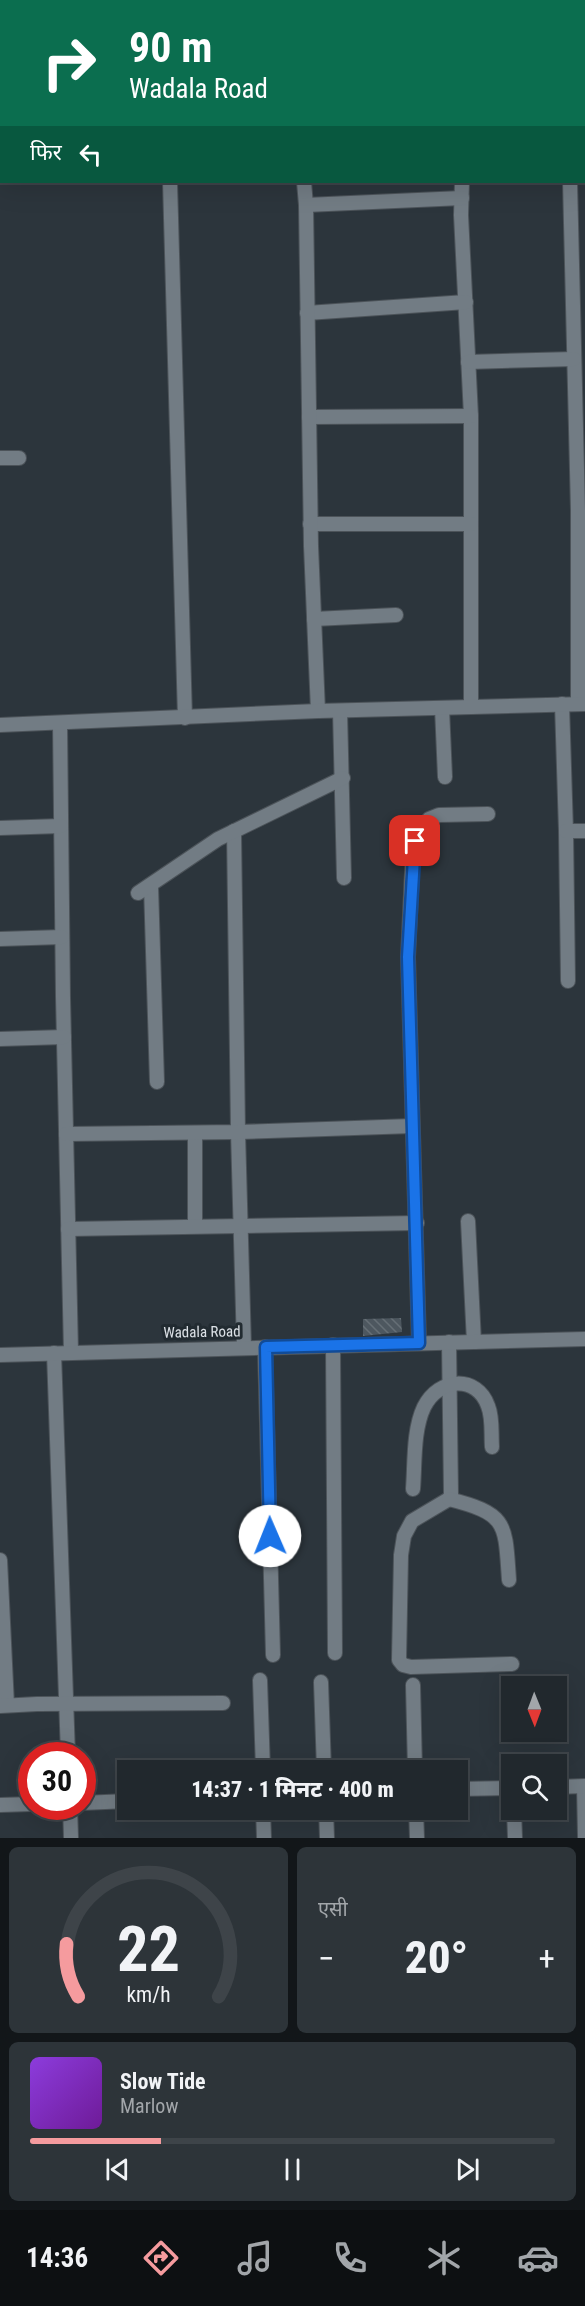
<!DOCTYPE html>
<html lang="hi">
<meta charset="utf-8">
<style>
:root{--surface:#21282d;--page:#2d3439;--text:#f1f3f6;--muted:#a2a6aa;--line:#3e4449;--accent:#f59b9e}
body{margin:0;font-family:"Roboto Condensed","Noto Sans Devanagari",sans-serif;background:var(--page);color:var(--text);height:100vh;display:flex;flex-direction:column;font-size:22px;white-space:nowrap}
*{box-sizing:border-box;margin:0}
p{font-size:20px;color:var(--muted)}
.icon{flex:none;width:33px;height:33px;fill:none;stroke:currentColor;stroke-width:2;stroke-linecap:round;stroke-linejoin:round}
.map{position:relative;height:1838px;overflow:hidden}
.panel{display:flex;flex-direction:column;gap:9px;padding:9px;background:#121619;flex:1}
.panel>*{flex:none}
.banner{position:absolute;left:0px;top:0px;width:585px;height:183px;box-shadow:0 6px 24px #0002,0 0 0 2px var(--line);background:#0b6e4f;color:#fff;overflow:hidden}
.needle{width:39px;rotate:179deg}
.tools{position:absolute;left:501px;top:1676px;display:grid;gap:12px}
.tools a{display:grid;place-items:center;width:66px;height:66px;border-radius:0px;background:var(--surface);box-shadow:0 6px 24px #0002,0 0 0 2px var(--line);font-size:30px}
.speed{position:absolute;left:18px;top:1742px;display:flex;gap:12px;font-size:30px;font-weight:700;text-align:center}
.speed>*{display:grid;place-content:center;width:78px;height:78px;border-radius:50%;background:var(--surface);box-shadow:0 6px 24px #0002,0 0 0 2px var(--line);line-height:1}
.speed .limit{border:9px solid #d22;background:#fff;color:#111}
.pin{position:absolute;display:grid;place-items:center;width:51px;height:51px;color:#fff;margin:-26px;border-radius:12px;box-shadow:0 3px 9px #0006}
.me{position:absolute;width:66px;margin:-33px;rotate:359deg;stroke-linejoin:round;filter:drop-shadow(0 0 4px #0008)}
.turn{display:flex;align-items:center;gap:21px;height:126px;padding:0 30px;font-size:27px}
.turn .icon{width:78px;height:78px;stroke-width:2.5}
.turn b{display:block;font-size:42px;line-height:51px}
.then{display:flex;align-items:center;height:57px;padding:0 30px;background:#0003;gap:12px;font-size:22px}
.big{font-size:45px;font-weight:800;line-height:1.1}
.panel .widget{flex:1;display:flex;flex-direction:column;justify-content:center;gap:9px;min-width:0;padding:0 21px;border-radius:9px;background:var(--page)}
.panel .dial{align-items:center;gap:0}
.dial svg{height:156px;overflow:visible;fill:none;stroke:var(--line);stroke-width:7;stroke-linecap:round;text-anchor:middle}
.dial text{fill:var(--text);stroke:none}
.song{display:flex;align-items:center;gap:18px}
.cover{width:72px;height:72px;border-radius:9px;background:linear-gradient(135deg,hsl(270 70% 55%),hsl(280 70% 35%))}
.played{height:6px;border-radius:3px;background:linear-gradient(90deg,var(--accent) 25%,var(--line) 25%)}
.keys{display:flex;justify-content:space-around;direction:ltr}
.heat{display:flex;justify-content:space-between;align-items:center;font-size:33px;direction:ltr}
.panel .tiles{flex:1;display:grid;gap:9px;grid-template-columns:1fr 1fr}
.widget:last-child{grid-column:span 2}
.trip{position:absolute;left:117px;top:1760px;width:351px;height:60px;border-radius:0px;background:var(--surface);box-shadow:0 6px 24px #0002,0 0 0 2px var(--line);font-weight:800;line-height:60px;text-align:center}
.dock{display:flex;height:96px;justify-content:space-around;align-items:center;background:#0d1012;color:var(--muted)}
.dock .icon{width:42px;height:42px}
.dock .on{color:var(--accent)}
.dock b{font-size:27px;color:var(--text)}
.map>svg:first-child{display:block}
</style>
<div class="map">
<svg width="585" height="1838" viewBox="0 0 585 1838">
<defs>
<pattern id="building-back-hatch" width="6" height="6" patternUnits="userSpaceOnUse" patternTransform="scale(1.5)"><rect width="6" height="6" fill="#4d575f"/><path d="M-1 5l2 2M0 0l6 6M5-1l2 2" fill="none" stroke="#666f76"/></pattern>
</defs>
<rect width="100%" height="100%" fill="#2c353c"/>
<path fill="url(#building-back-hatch)" d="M 401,1318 L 402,1332 L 363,1336 L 363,1319 Z"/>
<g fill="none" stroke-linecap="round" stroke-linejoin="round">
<defs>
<g id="minor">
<path d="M 362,2 L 362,0"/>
<path d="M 468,2 L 468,0"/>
<path d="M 0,12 L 2,12"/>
<path d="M 584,56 L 585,56"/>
<path d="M 0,109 L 2,109"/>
<path d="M 170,182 L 185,718"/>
<path d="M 304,182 L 306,205"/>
<path d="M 462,182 L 461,215 L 471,416 L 471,707"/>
<path d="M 570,182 L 578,511 L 578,704"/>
<path d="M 307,313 L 466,302"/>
<path d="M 468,362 L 574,359"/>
<path d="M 309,417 L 471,416"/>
<path d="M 0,458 L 19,458"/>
<path d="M 310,524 L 471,524"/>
<path d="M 314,619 L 396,615"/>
<path d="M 562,704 L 566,831 L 568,981"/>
<path d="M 442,708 L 445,777"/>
<path d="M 318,711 L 311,546 L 306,205 L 462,198"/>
<path d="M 340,711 L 344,878"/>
<path d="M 60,723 L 63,997 L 71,1352"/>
<path d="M 0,725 L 318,711 L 585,704"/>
<path d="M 0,828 L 61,826"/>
<path d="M 234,831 L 238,1132 L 244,1347"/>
<path d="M 566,831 L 585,831"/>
<path d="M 151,886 L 157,1082"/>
<path d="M 138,893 L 218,839 L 343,778"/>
<path d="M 0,939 L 62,937"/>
<path d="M 0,1039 L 64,1037"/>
<path d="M 195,1133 L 195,1226"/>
<path d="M 66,1134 L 238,1132 L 412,1126"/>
<path d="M 468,1221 L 474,1342"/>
<path d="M 68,1229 L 417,1223"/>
<path d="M 449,1342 L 451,1495 L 449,1499 L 412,1521 L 404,1536 L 401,1555 L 399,1660 L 403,1665 L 411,1667 L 512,1664"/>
<path d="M 419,1343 L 408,957 L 413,852 L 421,829 L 429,819 L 439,815 L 488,814"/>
<path d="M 333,1345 L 335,1653"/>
<path d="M 265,1347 L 273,1655"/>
<path d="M 54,1353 L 68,1755"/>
<path d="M 0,1355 L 585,1339"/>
<path d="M 413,1489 C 415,1463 413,1430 424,1407 C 439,1377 477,1375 488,1406 C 493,1418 491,1434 492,1447"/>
<path d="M 449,1499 C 508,1514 505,1523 509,1580"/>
<path d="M 0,1560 L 7,1705"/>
<path d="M 260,1680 L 263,1770"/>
<path d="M 321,1682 L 324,1770"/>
<path d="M 413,1685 L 415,1770"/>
<path d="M 0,1706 L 37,1704 L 223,1703"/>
<path d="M 584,1786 L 585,1837"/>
<path d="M 556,1787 L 585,1786"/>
<path d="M 458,1789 L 512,1788"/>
<path d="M 82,1803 L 128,1801"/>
<path d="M 0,1805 L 32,1804"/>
<path d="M 70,1806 L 71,1838"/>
<path d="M 263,1809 L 264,1838"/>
<path d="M 326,1809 L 327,1838"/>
<path d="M 416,1809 L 417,1838"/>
<path d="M 514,1809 L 515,1838"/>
</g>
</defs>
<use href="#minor" stroke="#4c5359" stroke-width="16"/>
<use href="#minor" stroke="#727c84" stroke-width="14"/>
</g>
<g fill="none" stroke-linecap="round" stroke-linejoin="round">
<defs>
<path id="route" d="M 270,1536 L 266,1347 L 419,1343 L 408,957 L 415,841"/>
</defs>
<use href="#route" stroke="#114b97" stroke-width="15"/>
<use href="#route" stroke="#1a73e8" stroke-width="10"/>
</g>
<g text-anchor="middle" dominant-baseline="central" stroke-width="6" stroke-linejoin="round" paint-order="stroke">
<g font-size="15" fill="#dce1e6" stroke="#222b31">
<text transform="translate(202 1332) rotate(-1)">Wadala Road</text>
</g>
</g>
</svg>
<div class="tools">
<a><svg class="needle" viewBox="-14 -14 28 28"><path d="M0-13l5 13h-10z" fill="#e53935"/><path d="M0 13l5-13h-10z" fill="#a2a6aa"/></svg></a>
<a><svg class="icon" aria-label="search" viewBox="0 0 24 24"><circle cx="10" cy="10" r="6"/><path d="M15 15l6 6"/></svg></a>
</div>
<div class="speed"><div class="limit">30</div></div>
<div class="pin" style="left:415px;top:841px;background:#d93025"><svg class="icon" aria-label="arrive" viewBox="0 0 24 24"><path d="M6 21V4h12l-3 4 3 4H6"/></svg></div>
<svg class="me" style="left:270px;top:1536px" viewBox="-20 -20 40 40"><circle r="19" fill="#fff"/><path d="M0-13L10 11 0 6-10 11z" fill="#1a73e8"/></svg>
<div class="trip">14:37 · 1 मिनट · 400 m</div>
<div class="banner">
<div class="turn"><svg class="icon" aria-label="right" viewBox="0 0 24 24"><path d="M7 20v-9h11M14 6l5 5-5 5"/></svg><div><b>90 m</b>Wadala Road</div></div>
<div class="then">फिर<svg class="icon" aria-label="left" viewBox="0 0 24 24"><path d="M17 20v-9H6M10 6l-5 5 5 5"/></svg></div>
</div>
</div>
<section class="panel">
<div class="tiles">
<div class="widget dial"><svg viewBox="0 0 100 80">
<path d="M14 69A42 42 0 1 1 86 69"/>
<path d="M14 69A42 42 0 0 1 8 42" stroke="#f59b9e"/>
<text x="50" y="56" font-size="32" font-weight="700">22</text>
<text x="50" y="72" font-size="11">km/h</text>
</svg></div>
<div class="widget"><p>एसी</p>
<div class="heat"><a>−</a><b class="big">20°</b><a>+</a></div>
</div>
<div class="widget">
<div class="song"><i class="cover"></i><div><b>Slow Tide</b><p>Marlow</p></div></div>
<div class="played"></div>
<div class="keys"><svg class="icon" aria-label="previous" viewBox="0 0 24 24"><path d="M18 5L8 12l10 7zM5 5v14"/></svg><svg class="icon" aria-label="pause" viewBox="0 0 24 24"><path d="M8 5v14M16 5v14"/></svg><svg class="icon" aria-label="next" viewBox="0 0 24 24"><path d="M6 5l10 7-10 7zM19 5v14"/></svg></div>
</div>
</div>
</section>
<nav class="dock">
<b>14:36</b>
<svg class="icon on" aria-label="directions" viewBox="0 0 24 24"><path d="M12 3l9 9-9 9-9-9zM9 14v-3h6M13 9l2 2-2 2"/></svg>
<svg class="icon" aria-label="music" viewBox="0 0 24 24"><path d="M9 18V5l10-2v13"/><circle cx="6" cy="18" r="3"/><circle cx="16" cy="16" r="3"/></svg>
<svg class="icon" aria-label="phone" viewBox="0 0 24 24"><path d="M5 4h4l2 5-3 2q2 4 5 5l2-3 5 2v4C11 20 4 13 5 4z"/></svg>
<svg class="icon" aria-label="climate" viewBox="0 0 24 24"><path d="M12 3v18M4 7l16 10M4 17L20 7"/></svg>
<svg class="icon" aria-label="car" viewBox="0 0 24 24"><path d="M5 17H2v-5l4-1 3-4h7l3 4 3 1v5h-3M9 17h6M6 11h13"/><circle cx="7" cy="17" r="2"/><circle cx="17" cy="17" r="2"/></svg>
</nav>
